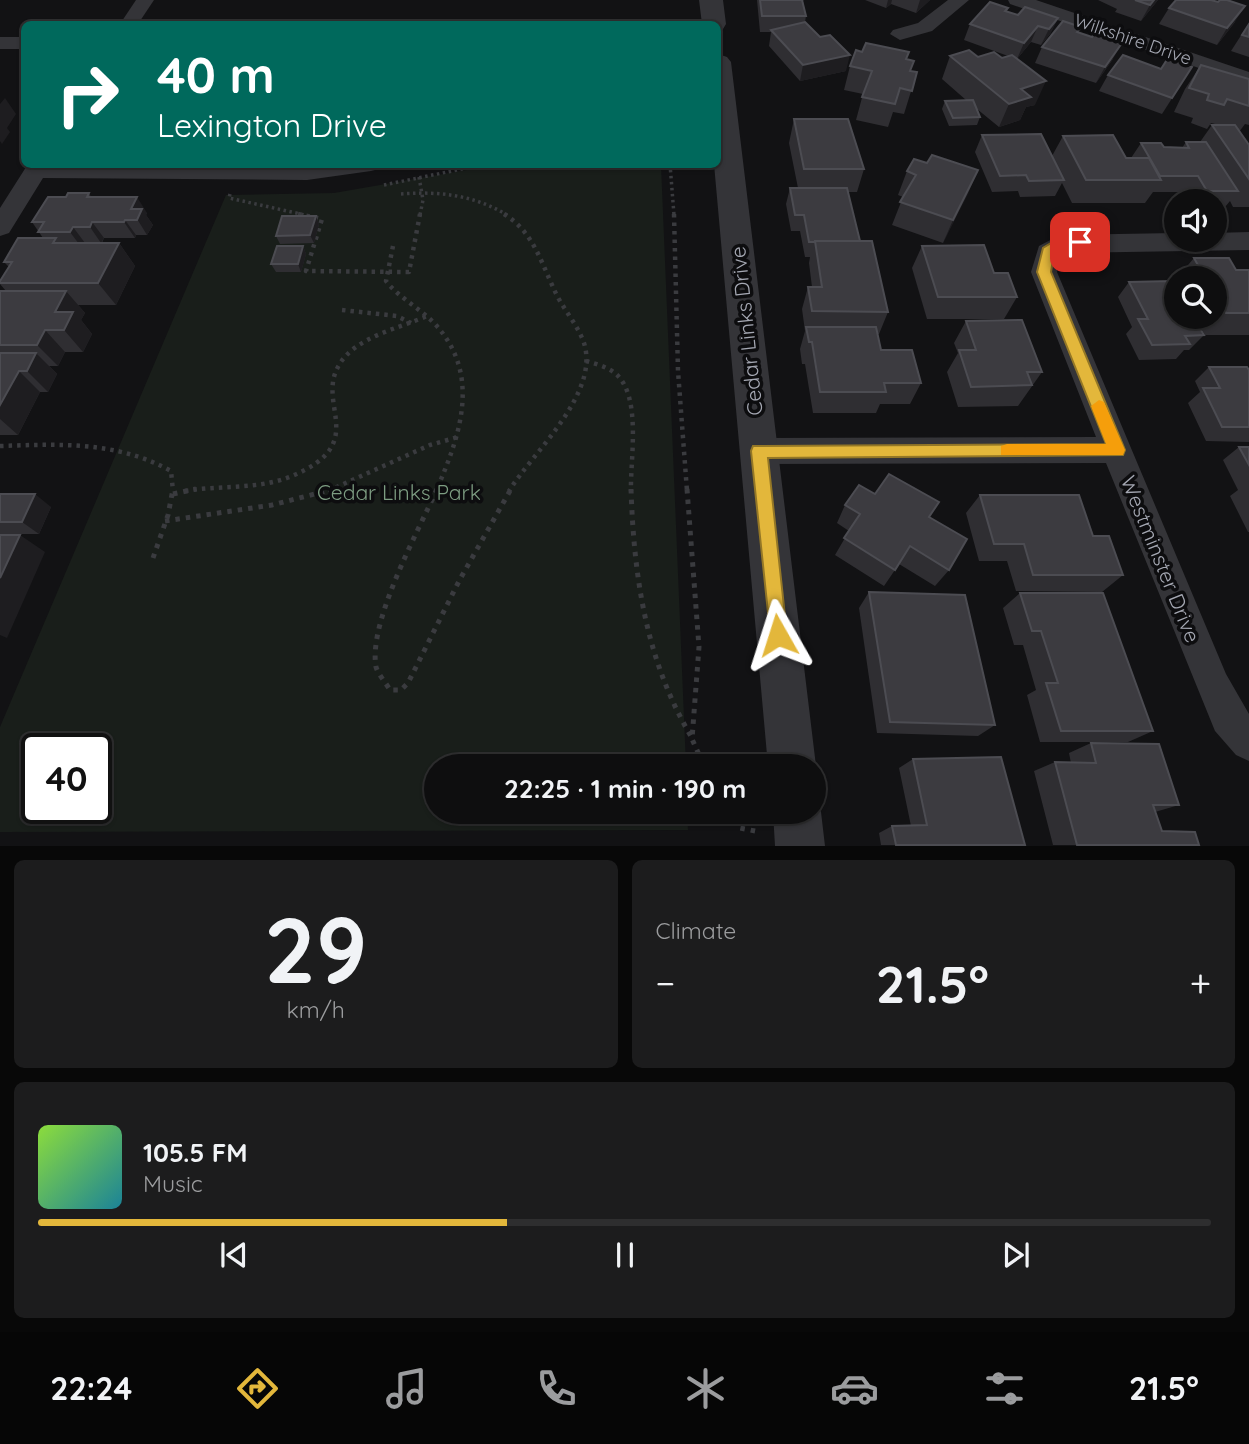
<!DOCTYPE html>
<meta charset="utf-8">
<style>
:root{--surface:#0e0e0f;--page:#1c1c1d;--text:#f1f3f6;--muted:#9b9c9e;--line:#2e2e2f;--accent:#e3b73b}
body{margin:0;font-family:Quicksand,sans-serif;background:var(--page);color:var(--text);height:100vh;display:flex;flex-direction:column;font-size:26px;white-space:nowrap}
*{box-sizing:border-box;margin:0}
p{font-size:23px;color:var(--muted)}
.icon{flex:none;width:38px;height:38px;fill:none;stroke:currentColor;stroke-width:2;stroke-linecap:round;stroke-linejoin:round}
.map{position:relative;height:846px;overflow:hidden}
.details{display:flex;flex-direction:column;gap:14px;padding:14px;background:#080808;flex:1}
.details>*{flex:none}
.banner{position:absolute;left:21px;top:21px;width:700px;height:147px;border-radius:10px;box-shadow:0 2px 5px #0004,0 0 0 2px var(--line);background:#00695c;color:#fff;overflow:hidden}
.controls{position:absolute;left:1164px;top:189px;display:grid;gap:14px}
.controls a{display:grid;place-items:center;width:63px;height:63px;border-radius:50%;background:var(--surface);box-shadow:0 2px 5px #0004,0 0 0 2px var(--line);font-size:35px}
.speed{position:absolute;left:21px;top:733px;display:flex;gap:14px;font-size:35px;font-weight:700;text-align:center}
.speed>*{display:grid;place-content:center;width:91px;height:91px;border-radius:50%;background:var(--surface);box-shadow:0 2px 5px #0004,0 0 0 2px var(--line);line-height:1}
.speed .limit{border:4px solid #111;border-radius:10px;background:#fff;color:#111}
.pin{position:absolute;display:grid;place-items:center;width:60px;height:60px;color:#fff;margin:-30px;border-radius:14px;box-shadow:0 4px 10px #0006}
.me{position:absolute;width:77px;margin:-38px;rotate:354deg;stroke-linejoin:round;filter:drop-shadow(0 0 5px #0008)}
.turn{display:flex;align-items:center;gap:24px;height:147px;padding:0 21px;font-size:32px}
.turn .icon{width:91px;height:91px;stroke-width:2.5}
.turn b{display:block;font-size:49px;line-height:60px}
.big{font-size:52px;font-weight:800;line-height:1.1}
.details .widget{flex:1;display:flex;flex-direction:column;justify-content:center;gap:10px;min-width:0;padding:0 24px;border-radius:10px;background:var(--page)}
.details .dial{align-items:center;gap:0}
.dial b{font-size:91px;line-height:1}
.song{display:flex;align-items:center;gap:21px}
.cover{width:84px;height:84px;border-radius:10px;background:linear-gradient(135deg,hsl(90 70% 55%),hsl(190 70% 35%))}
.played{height:7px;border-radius:4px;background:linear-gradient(90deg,var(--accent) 40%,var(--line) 40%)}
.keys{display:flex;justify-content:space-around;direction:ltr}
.heat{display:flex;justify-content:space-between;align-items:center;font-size:38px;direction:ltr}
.details .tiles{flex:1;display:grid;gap:14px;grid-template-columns:1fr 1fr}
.widget:last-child{grid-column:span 2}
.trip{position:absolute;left:424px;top:754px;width:402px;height:70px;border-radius:35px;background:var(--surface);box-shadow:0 2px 5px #0004,0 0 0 2px var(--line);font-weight:800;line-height:70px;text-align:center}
.dock{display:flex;height:112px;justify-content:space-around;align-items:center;background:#060606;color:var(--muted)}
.dock .icon{width:49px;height:49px}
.dock .selected{color:var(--accent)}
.dock b{font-size:32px;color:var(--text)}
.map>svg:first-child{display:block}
</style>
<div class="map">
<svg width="1249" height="846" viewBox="0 0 1249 846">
<rect width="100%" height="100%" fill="#121214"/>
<path fill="#191e1a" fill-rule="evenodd" d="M 495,165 L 661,165 L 686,766 L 436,766 L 436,812 L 687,812 L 688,830 L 0,832 L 0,727 L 226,195 L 334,193 ZM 37,749 L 96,749 L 96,808 L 37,808 Z"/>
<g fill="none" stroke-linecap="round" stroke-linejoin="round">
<g stroke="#3a3b3f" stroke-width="3.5" stroke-dasharray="2.5 3.5" stroke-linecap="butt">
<path d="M 670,164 L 674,215"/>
<path d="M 419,177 L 423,200 L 420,215"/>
<path d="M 384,185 L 486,164"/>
<path d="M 230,194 L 229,198 L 305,215"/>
<path d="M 401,194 C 439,191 474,195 507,215"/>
</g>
<g stroke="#3a3b3f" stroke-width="4.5" stroke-dasharray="3.5 5" stroke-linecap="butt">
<path d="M 298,214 L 322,219 L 306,271 L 409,272 L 420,214"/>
<path d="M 504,214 C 532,231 540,259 553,287 C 561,307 577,323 584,343 C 600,394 533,452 509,491"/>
<path d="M 674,214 L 678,371 L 687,491"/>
<path d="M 393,246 L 386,281 C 399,298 420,308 435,324 C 482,375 460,436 436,491"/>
<path d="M 342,310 L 397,316 L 411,323"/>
<path d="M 586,361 C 596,364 608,367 616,374 C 642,397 630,460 631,491"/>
<path d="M 0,446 C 60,444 117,441 171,471 L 173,491"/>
<path d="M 185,491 C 220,485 258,490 292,476 C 371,443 315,405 339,365 C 355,337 400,328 427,316"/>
<path d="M 328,491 L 430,445 L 458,437"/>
</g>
<g stroke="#3a3b3f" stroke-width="5" stroke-dasharray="4.5 6" stroke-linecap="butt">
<path d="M 437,489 C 418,532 368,622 376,667 C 378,674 386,683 390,690 L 401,690 L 408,683 L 459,581 L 511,489"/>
<path d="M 631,489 C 634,578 646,661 692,738"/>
<path d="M 687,489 L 699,647 L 692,739 L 704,766"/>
<path d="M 173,494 L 196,489"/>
<path d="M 165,521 L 272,505 L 334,489"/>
<path d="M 153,558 L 168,515 L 173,489"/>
<path d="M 727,812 L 740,828 L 760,832"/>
</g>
<g fill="#343438" fill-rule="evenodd">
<path d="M 136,0 L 154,0 L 138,24 L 120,24 Z"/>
<path d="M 948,0 L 969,0 L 932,31 L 900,40 L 890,34 L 893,30 L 918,23 Z"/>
<path d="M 1008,0 L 1036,0 L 1249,72 L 1249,85 L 1010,4 Z"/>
<rect x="0" y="37" width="24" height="12"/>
<path d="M 382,164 L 379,169 L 371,171 L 307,180 L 43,178 L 9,233 L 0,236 L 0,208 L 28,164 Z"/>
<path d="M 1249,232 L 1249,250 L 1065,253 L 1060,256 L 1057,272 L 1226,674 L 1249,714 L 1249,761 L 1236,755 L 1215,731 L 1106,463 L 759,464 L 748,460 L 744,451 L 748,442 L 759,438 L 1096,437 L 1031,272 L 1039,246 L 1060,235 L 1176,233 L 1176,240 L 1214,240 L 1214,233 Z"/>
</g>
<g fill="#343438" fill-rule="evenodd">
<path d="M 699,0 L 723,0 L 726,24 L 723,29 L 718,30 L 718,24 L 702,24 Z"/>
<path d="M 718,54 L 727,57 L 731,62 L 816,766 L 814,771 L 814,766 L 768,766 L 714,164 L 718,164 Z"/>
<path d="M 814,795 L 821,812 L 825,846 L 775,846 L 773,812 L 814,812 Z"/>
</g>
</g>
<g fill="#2f2e32">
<path d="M 757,0 L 804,0 L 803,1 L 806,16 L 805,22 L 846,71 L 800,81 L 769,46 L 771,32 L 760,32 Z"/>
<path d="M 865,0 L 930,0 L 916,13 L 891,4 L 886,8 Z"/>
<path d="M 1098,0 L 1158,0 L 1141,21 L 1115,12 L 1117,9 Z"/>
<path d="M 1008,8 L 1007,12 L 1018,15 L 1058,18 L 1050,34 L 1041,45 L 1031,42 L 1017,59 L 1035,105 L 1026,107 L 1020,120 L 999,127 L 977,109 L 980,117 L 977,125 L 949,126 L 942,109 L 945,101 L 966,100 L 942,79 L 950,56 L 1002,58 L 1008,56 L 964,40 L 970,24 Z"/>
<path d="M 1169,8 L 1235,22 L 1217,45 L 1159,24 Z"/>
<path d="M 1249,23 L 1249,57 L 1231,51 Z"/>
<path d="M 1079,33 L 1113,59 L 1096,83 L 1035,63 L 1042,47 Z"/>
<path d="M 906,59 L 911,71 L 917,72 L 904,114 L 893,112 L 888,127 L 856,120 L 863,94 L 844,90 L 850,66 Z"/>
<path d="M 1201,65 L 1249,79 L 1249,125 L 1245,124 L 1239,132 L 1249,145 L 1249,207 L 1233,207 L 1230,201 L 1225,207 L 1214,207 L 1214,201 L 1192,201 L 1186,192 L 1153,192 L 1145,203 L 1072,203 L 1062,183 L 1055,196 L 1020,197 L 1018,191 L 992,192 L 975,152 L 982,135 L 1052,156 L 1063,136 L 1126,158 L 1131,158 L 1141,143 L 1164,147 L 1182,148 L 1186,142 L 1200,142 L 1212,125 L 1219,125 L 1211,123 L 1207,129 L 1191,123 L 1193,118 L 1174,112 L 1185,89 Z"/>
<path d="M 1192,67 L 1162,114 L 1099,91 L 1108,75 L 1161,69 Z"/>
<path d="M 794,119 L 864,169 L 857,192 L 848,192 L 860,241 L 888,312 L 879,334 L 877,334 L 881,350 L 921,383 L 910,404 L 880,404 L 876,413 L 813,413 L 805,364 L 802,364 L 800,349 L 805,331 L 802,309 L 808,287 L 812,287 L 809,263 L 810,257 L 805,257 L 800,231 L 791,231 L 786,204 L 790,188 L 798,188 L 789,143 Z"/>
<path d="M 927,163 L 978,170 L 943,243 L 892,225 L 903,197 L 898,195 L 907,171 Z"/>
<path d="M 89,193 L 91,197 L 147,213 L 146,215 L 153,225 L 147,235 L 136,235 L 135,238 L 104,238 L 102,243 L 119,243 L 135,266 L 116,305 L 78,305 L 85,313 L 81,320 L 92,334 L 83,352 L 65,352 L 58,366 L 49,366 L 57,374 L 48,392 L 40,392 L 18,435 L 0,435 L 0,291 L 6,291 L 0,284 L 0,281 L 9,267 L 4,262 L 43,238 L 32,222 L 66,197 Z"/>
<path d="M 316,216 L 319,224 L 314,243 L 280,244 L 276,236 Z"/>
<path d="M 303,246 L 306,254 L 301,272 L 276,272 L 271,264 Z"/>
<path d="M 922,246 L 994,273 L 1017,297 L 1004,319 L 927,319 L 912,268 Z"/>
<path d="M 1194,258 L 1236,270 L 1249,270 L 1249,335 L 1205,335 L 1195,317 L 1214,317 L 1214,278 L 1177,278 Z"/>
<path d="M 1129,282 L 1204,335 L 1189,350 L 1184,350 L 1176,359 L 1139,360 L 1126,334 L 1132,327 L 1118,297 Z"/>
<path d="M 966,321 L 1042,372 L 1018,406 L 958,407 L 947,372 L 958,353 L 954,343 Z"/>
<path d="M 1209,367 L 1249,370 L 1249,442 L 1206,441 L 1188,403 L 1200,392 L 1195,381 Z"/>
<path d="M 1239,447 L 1249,447 L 1249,532 L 1248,532 L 1230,496 L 1238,490 L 1223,460 Z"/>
<path d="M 0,494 L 51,507 L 39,534 L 0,534 Z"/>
<path d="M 875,494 L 929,517 L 949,570 L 935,586 L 899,564 L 884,586 L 835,555 L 849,531 L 837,523 L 845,505 Z"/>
<path d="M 980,495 L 1093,536 L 1123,575 L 1102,592 L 1016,591 L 1007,561 L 979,561 L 966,513 Z"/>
<path d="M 869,592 L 995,725 L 978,736 L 877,733 L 859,608 Z"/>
<path d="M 1020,593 L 1153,731 L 1128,742 L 1040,742 L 1027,695 L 1036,690 L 1023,645 L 1014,645 L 1003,608 Z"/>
<path d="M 1091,743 L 1179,805 L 1155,812 L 1162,831 L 1199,845 L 1053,845 L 1034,771 L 1055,762 L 1071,763 L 1069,753 Z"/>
<path d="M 913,759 L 1025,845 L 881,845 L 879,833 L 892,826 L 911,826 L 899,768 Z"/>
</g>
<g fill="#1e1d20">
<path d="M 888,0 L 892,0 L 891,4 L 886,8 Z"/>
<path d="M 920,0 L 930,0 L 916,13 Z"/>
<path d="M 1154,0 L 1158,0 L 1141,21 L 1150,5 Z"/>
<path d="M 1245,6 L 1235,22 L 1217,45 L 1227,28 Z"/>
<path d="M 1058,18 L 1050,34 L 1041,45 L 1049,29 Z"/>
<path d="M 1038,26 L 1031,42 L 1017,59 L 1024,43 Z"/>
<path d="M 1122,43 L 1113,59 L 1096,83 L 1105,67 Z"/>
<path d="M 850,55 L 846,71 L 800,81 L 803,65 Z"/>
<path d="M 1046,81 L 1035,105 L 1026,107 L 1020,120 L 999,127 L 1009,104 L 1021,89 Z"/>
<path d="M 5,98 L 16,114 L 7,128 L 10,132 L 2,144 L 0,141 L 0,104 Z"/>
<path d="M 978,170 L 968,194 L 943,243 L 953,220 Z"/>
<path d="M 137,197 L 147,213 L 146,215 L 153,225 L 147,235 L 131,209 Z"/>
<path d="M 316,216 L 319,224 L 314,243 L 310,235 Z"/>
<path d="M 125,220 L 136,235 L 135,238 L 124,222 Z"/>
<path d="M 92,222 L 104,238 L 101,243 L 90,227 Z"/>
<path d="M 73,227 L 85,243 L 82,248 L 70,232 Z"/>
<path d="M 119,243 L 135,266 L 116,305 L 98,283 Z"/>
<path d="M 303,246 L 306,254 L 301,272 L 298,264 Z"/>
<path d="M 66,291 L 85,313 L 81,320 L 92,334 L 83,352 L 64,330 L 55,312 Z"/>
<path d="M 45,330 L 65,352 L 58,366 L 37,345 Z"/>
<path d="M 36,353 L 57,374 L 48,392 L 27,371 Z"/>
<path d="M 19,371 L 40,392 L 18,435 L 0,419 L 0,405 Z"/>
<path d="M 35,494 L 51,507 L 39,534 L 22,522 Z"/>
<path d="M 20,535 L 45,552 L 7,638 L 0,635 L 0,578 Z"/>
</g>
<g fill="#3c3b40" stroke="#4c4c52" stroke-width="2">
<path d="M 760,0 L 802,0 L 806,16 L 762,16 Z"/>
<path d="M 1135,0 L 1154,0 L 1150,5 Z"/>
<path d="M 1176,0 L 1211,0 L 1218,2 L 1220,0 L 1227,0 L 1245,6 L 1227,28 L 1169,8 Z"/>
<path d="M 990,2 L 1008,8 L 1005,11 L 1018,15 L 1025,7 L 1058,18 L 1049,29 L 1038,26 L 1024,43 L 970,24 Z"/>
<path d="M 1063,21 L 1081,27 L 1077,32 L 1092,37 L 1094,34 L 1122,43 L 1105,67 L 1042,47 Z"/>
<path d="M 805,22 L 820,37 L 830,35 L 850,55 L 803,65 L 771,30 Z"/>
<path d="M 1249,24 L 1249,37 L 1242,35 Z"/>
<path d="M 866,43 L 909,52 L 906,59 L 914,61 L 910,71 L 917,72 L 912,91 L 900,88 L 895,104 L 862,97 L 872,71 L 850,66 L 856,50 L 862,52 Z"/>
<path d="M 969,50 L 978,57 L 994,52 L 1002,58 L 1012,55 L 1046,81 L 1021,89 L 1031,97 L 1009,104 L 950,56 Z"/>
<path d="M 1123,55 L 1161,69 L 1168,58 L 1192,67 L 1172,98 L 1108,75 Z"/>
<path d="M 1201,65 L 1249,79 L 1249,106 L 1227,99 L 1224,105 L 1207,100 L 1209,94 L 1189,88 Z"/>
<path d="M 973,100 L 980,117 L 953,118 L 945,101 Z"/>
<path d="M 794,119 L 848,119 L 864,169 L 804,169 Z"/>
<path d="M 1212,125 L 1235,125 L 1249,145 L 1249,179 Z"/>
<path d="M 1041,134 L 1064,180 L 1029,181 L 1026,175 L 1000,176 L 982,135 Z"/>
<path d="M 1113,135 L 1126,158 L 1149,158 L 1161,180 L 1086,180 L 1063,136 Z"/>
<path d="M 1186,142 L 1206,142 L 1238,191 L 1207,191 L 1198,176 L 1160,176 L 1141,143 L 1161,143 L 1164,147 L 1189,148 Z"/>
<path d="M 932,155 L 978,170 L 953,220 L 900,202 L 916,175 L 907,171 L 914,159 L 927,163 Z"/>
<path d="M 790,188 L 847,188 L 860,241 L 815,241 L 815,242 L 809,242 L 804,215 L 795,215 Z"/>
<path d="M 68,193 L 89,193 L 87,197 L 137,197 L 131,209 L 142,209 L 137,220 L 125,220 L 124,222 L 92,222 L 90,227 L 73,227 L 70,232 L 38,232 L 44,222 L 32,222 L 48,197 L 66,197 Z"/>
<path d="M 282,216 L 316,216 L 310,235 L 276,236 Z"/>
<path d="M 18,238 L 56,238 L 53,243 L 119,243 L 98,283 L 0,283 L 0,281 L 12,262 L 4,262 Z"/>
<path d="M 815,241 L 872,241 L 888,312 L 812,311 L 808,287 L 822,287 Z"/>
<path d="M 984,245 L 994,273 L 1008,273 L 1017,297 L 938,297 L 922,246 Z"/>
<path d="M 277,246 L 303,246 L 298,264 L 271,264 Z"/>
<path d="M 1194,258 L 1229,258 L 1236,270 L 1249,270 L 1249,313 L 1226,313 L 1214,294 L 1214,278 L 1205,278 Z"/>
<path d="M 1173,281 L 1176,287 L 1176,317 L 1193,317 L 1204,335 L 1185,336 L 1190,344 L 1152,345 L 1138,319 L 1148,319 L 1129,282 Z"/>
<path d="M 0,291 L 66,291 L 55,312 L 73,312 L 64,330 L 45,330 L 37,345 L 0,345 Z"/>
<path d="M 1022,320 L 1042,372 L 1027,372 L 1032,385 L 971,387 L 959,350 L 976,350 L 966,321 Z"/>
<path d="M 806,327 L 876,327 L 881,350 L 912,350 L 921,383 L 884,383 L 886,392 L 820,392 L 812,342 L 809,342 Z"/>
<path d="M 0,353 L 36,353 L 27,371 L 19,371 L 0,405 Z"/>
<path d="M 1209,367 L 1247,367 L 1249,370 L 1249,427 L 1222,427 L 1203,388 L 1220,388 Z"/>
<path d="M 1239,447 L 1249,447 L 1249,465 Z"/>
<path d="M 889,474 L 939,502 L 929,517 L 967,539 L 949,570 L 910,546 L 895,570 L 844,538 L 860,514 L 845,505 L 859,485 L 875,494 Z"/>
<path d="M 0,494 L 35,494 L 22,522 L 0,522 Z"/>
<path d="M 980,495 L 1079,495 L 1093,536 L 1109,536 L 1123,575 L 1033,575 L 1024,544 L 994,544 Z"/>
<path d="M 0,535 L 20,535 L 0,578 Z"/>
<path d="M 869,592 L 965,595 L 995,725 L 890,722 Z"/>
<path d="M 1020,593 L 1103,593 L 1153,731 L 1061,731 L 1046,683 L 1058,683 L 1041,631 L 1032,631 Z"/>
<path d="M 1091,743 L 1159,744 L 1179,805 L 1153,805 L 1162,831 L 1195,832 L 1199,845 L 1077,845 L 1055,762 L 1096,763 Z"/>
<path d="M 1001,757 L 1025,845 L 896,845 L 892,826 L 927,825 L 913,759 Z"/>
</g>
<path fill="#e3b73b" stroke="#947726" stroke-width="2" d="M 1080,237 L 1084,238 L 1084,245 L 1064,248 L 1054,254 L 1051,272 L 1125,450 L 1123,455 L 768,458 L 787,635 L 785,641 L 778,644 L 771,641 L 751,451 L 753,446 L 1106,444 L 1037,272 L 1043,248 L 1056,240 Z"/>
<path fill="#f59e0b" d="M 1099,400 L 1104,402 L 1125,450 L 1123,455 L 1001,455 L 1001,446 L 1007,444 L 1106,444 L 1091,406 Z"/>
<g text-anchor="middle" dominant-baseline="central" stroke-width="7" stroke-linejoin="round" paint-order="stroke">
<g font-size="18" fill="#a5a8b3" stroke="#0d0d0f">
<text transform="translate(1133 39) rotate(19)">Wilkshire Drive</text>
</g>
<g font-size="21" fill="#a5a8b3" stroke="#0d0d0f">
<text transform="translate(746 331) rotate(-96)">Cedar Links Drive</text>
<text transform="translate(1161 559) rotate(68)">Westminster Drive</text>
</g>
<g font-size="21" fill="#7d9d82" stroke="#0d0d0f">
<text x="399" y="492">Cedar Links Park</text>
</g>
</g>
</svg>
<div class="controls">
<a><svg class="icon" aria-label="sound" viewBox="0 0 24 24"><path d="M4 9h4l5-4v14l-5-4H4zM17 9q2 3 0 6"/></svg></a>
<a><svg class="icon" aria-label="search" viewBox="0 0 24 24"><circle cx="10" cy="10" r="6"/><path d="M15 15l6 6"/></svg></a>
</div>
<div class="speed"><div class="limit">40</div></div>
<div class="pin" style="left:1080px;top:242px;background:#d93025"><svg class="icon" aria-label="arrive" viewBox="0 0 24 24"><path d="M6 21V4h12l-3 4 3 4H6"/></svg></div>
<svg class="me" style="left:778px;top:635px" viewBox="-20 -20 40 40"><path d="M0-17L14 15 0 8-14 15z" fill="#e3b73b" stroke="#fff" stroke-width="4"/></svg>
<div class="trip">22:25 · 1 min · 190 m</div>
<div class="banner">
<div class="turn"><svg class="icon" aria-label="right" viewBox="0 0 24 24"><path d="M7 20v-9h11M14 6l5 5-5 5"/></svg><div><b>40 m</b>Lexington Drive</div></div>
</div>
</div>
<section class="details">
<div class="tiles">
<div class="widget dial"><b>29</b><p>km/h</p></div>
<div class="widget"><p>Climate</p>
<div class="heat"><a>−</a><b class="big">21.5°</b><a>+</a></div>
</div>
<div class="widget">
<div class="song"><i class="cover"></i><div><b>105.5 FM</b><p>Music</p></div></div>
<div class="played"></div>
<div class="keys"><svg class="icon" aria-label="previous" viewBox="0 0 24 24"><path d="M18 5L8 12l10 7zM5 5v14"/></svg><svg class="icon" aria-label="pause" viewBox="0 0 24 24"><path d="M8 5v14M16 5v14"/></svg><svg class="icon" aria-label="next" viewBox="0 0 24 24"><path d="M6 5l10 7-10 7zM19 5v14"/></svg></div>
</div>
</div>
</section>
<nav class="dock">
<b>22:24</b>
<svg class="icon selected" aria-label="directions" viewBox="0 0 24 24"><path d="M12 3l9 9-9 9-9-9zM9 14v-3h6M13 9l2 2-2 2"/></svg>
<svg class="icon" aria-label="music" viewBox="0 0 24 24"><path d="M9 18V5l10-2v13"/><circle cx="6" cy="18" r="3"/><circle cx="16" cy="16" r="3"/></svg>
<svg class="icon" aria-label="phone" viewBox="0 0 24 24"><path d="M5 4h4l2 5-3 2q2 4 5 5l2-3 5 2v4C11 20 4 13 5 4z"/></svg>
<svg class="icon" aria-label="climate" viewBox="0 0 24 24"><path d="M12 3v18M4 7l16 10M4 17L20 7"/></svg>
<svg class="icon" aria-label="car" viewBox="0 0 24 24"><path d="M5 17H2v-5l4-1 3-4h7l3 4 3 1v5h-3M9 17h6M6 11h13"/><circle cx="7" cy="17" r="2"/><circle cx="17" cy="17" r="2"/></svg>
<svg class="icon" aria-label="filters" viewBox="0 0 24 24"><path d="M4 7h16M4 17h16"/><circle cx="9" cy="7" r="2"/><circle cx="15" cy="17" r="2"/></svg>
<b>21.5°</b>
</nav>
